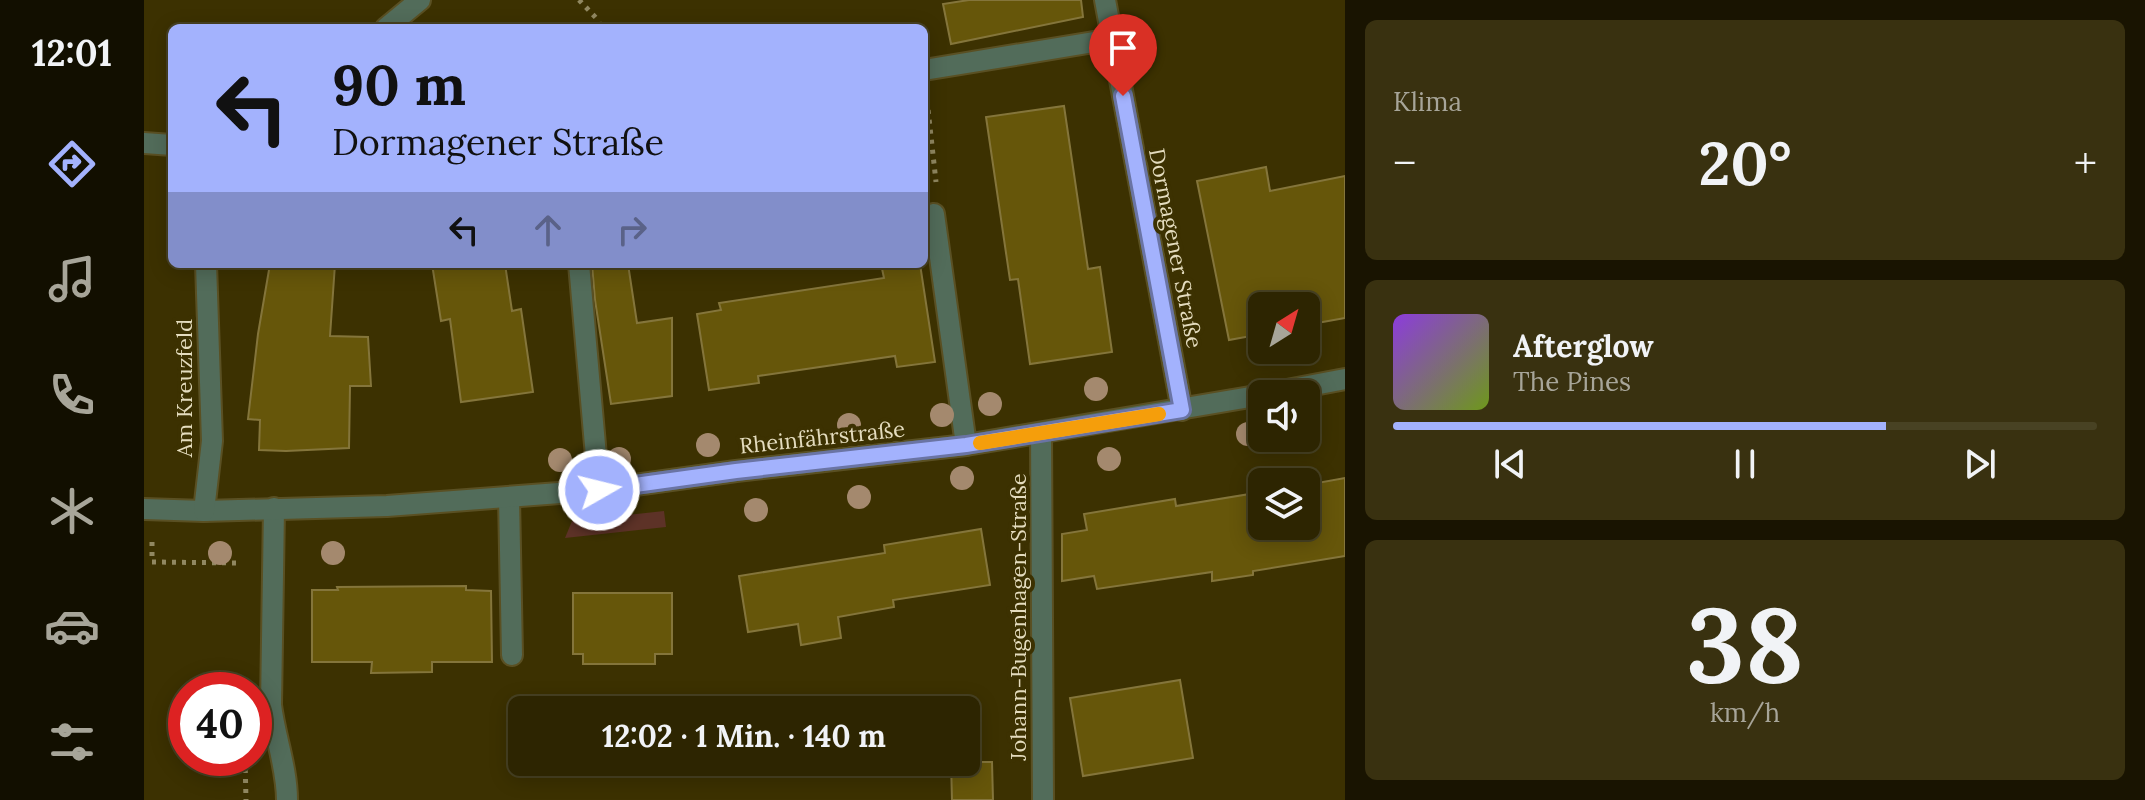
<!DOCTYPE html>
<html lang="de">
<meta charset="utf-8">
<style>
:root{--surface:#2d2501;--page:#393110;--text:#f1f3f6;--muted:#a7a599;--line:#484223;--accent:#a3b2fd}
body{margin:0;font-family:Lora,serif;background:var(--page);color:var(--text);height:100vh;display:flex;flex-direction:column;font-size:30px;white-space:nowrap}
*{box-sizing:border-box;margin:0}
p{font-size:26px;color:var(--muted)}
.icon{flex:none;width:44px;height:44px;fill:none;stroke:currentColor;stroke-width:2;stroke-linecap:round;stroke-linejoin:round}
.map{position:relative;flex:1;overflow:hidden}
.details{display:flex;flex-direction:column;gap:20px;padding:20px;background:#191401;width:800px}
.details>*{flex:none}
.top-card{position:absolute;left:24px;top:24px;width:760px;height:244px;border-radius:12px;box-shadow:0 4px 20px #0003,0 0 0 2px var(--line);background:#a3b2fd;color:#111;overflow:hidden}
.needle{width:52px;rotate:37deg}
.fabs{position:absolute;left:1104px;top:292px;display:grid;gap:16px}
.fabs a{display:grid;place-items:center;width:72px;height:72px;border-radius:12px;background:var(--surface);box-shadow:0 4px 20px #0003,0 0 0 2px var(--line);font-size:40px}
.speed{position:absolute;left:24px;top:672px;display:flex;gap:16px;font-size:40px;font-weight:700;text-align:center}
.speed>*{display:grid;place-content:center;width:104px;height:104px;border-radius:50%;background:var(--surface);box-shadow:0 4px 20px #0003,0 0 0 2px var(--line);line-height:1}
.speed .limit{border:12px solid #d22;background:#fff;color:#111}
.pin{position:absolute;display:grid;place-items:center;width:68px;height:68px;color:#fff;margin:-82px -34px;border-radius:50% 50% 50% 0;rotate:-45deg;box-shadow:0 0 8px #0007}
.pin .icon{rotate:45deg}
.me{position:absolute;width:88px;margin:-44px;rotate:82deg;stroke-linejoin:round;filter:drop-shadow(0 0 6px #0008)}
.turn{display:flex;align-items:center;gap:28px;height:168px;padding:0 32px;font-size:36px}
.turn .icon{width:104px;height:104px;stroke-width:2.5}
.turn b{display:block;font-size:56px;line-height:68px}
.lanes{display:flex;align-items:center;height:76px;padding:0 32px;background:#0003;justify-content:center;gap:40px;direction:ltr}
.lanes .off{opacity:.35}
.big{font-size:60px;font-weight:700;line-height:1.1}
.details .tile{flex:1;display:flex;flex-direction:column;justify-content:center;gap:12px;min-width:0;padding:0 28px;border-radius:12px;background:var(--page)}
.details .dial{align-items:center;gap:0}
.dial b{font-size:104px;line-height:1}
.song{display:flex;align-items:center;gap:24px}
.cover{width:96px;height:96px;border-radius:12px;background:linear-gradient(135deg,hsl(270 70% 55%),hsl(80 70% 35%))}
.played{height:8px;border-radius:4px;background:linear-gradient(90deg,var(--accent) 70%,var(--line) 70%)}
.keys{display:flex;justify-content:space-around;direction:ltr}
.heat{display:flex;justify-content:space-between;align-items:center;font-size:44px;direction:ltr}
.trip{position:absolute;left:364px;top:696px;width:472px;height:80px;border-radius:12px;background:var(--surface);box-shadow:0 4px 20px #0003,0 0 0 2px var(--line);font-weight:700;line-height:80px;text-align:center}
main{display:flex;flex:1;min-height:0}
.tab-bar{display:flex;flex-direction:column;width:144px;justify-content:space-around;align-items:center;background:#120f00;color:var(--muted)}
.tab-bar .icon{width:56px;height:56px}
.tab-bar .current{color:var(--accent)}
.tab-bar b{font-size:36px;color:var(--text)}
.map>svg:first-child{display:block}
</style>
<main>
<nav class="tab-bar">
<b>12:01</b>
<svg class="icon current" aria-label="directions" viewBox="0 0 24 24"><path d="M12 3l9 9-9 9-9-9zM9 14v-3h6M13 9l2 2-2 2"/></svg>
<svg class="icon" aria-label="music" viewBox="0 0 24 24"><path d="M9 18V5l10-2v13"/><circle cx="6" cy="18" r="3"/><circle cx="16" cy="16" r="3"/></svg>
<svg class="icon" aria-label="phone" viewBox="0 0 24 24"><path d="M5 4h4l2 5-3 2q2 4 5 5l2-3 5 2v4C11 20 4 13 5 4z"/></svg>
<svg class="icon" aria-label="climate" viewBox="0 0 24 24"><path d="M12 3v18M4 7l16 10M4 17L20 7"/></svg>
<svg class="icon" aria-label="car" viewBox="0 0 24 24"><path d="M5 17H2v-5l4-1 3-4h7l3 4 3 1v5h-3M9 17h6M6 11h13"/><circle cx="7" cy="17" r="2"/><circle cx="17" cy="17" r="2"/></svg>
<svg class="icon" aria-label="filters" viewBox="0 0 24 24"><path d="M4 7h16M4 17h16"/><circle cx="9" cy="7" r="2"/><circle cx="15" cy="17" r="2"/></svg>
</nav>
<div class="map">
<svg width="1201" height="800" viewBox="0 0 1201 800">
<rect width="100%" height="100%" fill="#3c3101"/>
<path fill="#5d3227" d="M 520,511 L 522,527 L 421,538 L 428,521 Z"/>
<g fill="#66560a" stroke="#84753b" stroke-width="2">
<path d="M 825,0 L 937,0 L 939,17 L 807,44 L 799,4 Z"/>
<path d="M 920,106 L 944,269 L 956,267 L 968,352 L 886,364 L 874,279 L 866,280 L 842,117 Z"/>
<path d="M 1122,167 L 1126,191 L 1201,176 L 1201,318 L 1162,325 L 1162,306 L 1118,306 L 1118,334 L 1085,340 L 1053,181 Z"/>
<path d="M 126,264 L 191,264 L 186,336 L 224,337 L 227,386 L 206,386 L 205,448 L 142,451 L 115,450 L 116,420 L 104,419 L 114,334 Z"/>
<path d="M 288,264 L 361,264 L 368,311 L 377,309 L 389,392 L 317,402 L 306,319 L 297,321 Z"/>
<path d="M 448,264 L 484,264 L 493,323 L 528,318 L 528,396 L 467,404 L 451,300 Z"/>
<path d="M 737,264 L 776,264 L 791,362 L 753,367 L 751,356 L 614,376 L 615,383 L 565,390 L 553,314 L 577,310 L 575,303 L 740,278 Z"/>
<path d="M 1201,478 L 1201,556 L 1109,571 L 1109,575 L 1068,581 L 1068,572 L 953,589 L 950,576 L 918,581 L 918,534 L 943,530 L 940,514 L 1031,499 L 1032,506 L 1118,492 L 1118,526 L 1162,526 L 1162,485 Z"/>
<path d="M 837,529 L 846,585 L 749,600 L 750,607 L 694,617 L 697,638 L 657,645 L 654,624 L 604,632 L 595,576 L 741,553 L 740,545 Z"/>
<path d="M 322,586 L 322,590 L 347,591 L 348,662 L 288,662 L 288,672 L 227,673 L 228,662 L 168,662 L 168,590 L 194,590 L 193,587 Z"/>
<path d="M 429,593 L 528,593 L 528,654 L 511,654 L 511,664 L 439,664 L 439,654 L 429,654 Z"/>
<path d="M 1036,680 L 1049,758 L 939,776 L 926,698 Z"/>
<path d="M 807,762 L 848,762 L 849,800 L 808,800 Z"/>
</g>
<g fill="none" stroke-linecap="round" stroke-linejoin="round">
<defs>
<g id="minor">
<path d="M 961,0 L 1038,410"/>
<path d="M 242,28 L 276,0"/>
<path d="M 780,70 L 968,39"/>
<path d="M 0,143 L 28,145"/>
<path d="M 790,214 L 822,445"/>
<path d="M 435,264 L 455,490"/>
<path d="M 1122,394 L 1201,379"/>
<path d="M 897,433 L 899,800"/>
<path d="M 365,497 L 368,655"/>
<path d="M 130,508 L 127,705 C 131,737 143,768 143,800"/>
<path d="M 0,509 L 60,511 L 243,506 L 455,490 L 592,471 L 822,445 L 1118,395"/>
<path d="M 60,511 L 68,441 L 62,264"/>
</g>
</defs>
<use href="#minor" stroke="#5a5023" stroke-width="24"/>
<g stroke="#918861" stroke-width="5" stroke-dasharray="4 6" stroke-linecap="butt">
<path d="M 435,0 L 455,21 L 456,28"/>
<path d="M 767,28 L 774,28"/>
<path d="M 783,100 L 792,182"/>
<path d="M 8,542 L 8,562 L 98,563"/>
<path d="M 101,759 L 102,800"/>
</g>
<use href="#minor" stroke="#526c5a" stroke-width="20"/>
</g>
<g fill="#a4896e">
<circle cx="952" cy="389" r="12"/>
<circle cx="846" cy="404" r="12"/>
<circle cx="798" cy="415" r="12"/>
<circle cx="705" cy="425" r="12"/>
<circle cx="1104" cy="434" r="12"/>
<circle cx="564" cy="445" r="12"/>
<circle cx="475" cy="459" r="12"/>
<circle cx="965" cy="459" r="12"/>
<circle cx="416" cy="460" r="12"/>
<circle cx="818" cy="478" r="12"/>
<circle cx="715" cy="497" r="12"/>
<circle cx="612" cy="510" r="12"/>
<circle cx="76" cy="553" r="12"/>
<circle cx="189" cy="553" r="12"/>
</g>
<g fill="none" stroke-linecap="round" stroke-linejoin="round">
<defs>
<path id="route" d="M 455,490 L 592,471 L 822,445 L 1038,410 L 979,96"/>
</defs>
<use href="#route" stroke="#6a74a4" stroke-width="20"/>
<use href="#route" stroke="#a3b2fd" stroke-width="14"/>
<path stroke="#f59e0b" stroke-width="14" d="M 836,443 L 1015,414"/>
</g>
<g text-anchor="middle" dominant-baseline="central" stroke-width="8" stroke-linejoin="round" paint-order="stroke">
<g font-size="22" fill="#e4dcbe" stroke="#3c3101">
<text transform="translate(1032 248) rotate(79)">Dormagener Straße</text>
<text transform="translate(40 388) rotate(-90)">Am Kreuzfeld</text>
<text transform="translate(678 437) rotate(-6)">Rheinfährstraße</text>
<text transform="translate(874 617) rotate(-90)">Johann-Bugenhagen-Straße</text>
</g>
</g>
</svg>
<div class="fabs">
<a><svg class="needle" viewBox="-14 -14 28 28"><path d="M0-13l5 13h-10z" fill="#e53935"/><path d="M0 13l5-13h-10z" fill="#a7a599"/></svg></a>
<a><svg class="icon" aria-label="sound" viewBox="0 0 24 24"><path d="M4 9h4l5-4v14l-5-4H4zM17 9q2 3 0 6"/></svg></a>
<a><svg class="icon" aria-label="layers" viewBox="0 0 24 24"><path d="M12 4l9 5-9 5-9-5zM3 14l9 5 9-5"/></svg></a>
</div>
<div class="speed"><div class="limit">40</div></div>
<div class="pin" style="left:979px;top:96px;background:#d93025"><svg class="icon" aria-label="arrive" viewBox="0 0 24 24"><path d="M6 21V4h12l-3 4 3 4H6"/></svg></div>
<svg class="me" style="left:455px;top:490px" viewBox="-20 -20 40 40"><circle r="17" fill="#a3b2fd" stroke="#fff" stroke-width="3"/><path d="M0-11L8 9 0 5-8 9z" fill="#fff"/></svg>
<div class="trip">12:02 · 1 Min. · 140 m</div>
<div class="top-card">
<div class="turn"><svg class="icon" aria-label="left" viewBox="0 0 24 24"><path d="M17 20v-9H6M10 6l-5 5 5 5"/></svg><div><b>90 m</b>Dormagener Straße</div></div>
<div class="lanes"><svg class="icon" aria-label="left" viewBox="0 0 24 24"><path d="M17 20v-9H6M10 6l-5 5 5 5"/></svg><svg class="icon off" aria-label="ahead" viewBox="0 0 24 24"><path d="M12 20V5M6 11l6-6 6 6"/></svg><svg class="icon off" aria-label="right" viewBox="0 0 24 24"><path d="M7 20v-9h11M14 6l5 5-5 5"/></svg></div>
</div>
</div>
<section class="details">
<div class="tile"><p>Klima</p>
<div class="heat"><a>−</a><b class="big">20°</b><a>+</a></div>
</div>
<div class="tile">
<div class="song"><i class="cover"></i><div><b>Afterglow</b><p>The Pines</p></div></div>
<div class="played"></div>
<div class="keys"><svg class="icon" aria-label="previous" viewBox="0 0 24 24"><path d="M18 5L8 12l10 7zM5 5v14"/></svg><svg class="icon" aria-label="pause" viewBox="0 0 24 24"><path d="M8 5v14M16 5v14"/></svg><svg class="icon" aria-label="next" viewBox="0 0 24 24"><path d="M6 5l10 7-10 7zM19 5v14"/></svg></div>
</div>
<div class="tile dial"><b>38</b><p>km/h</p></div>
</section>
</main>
